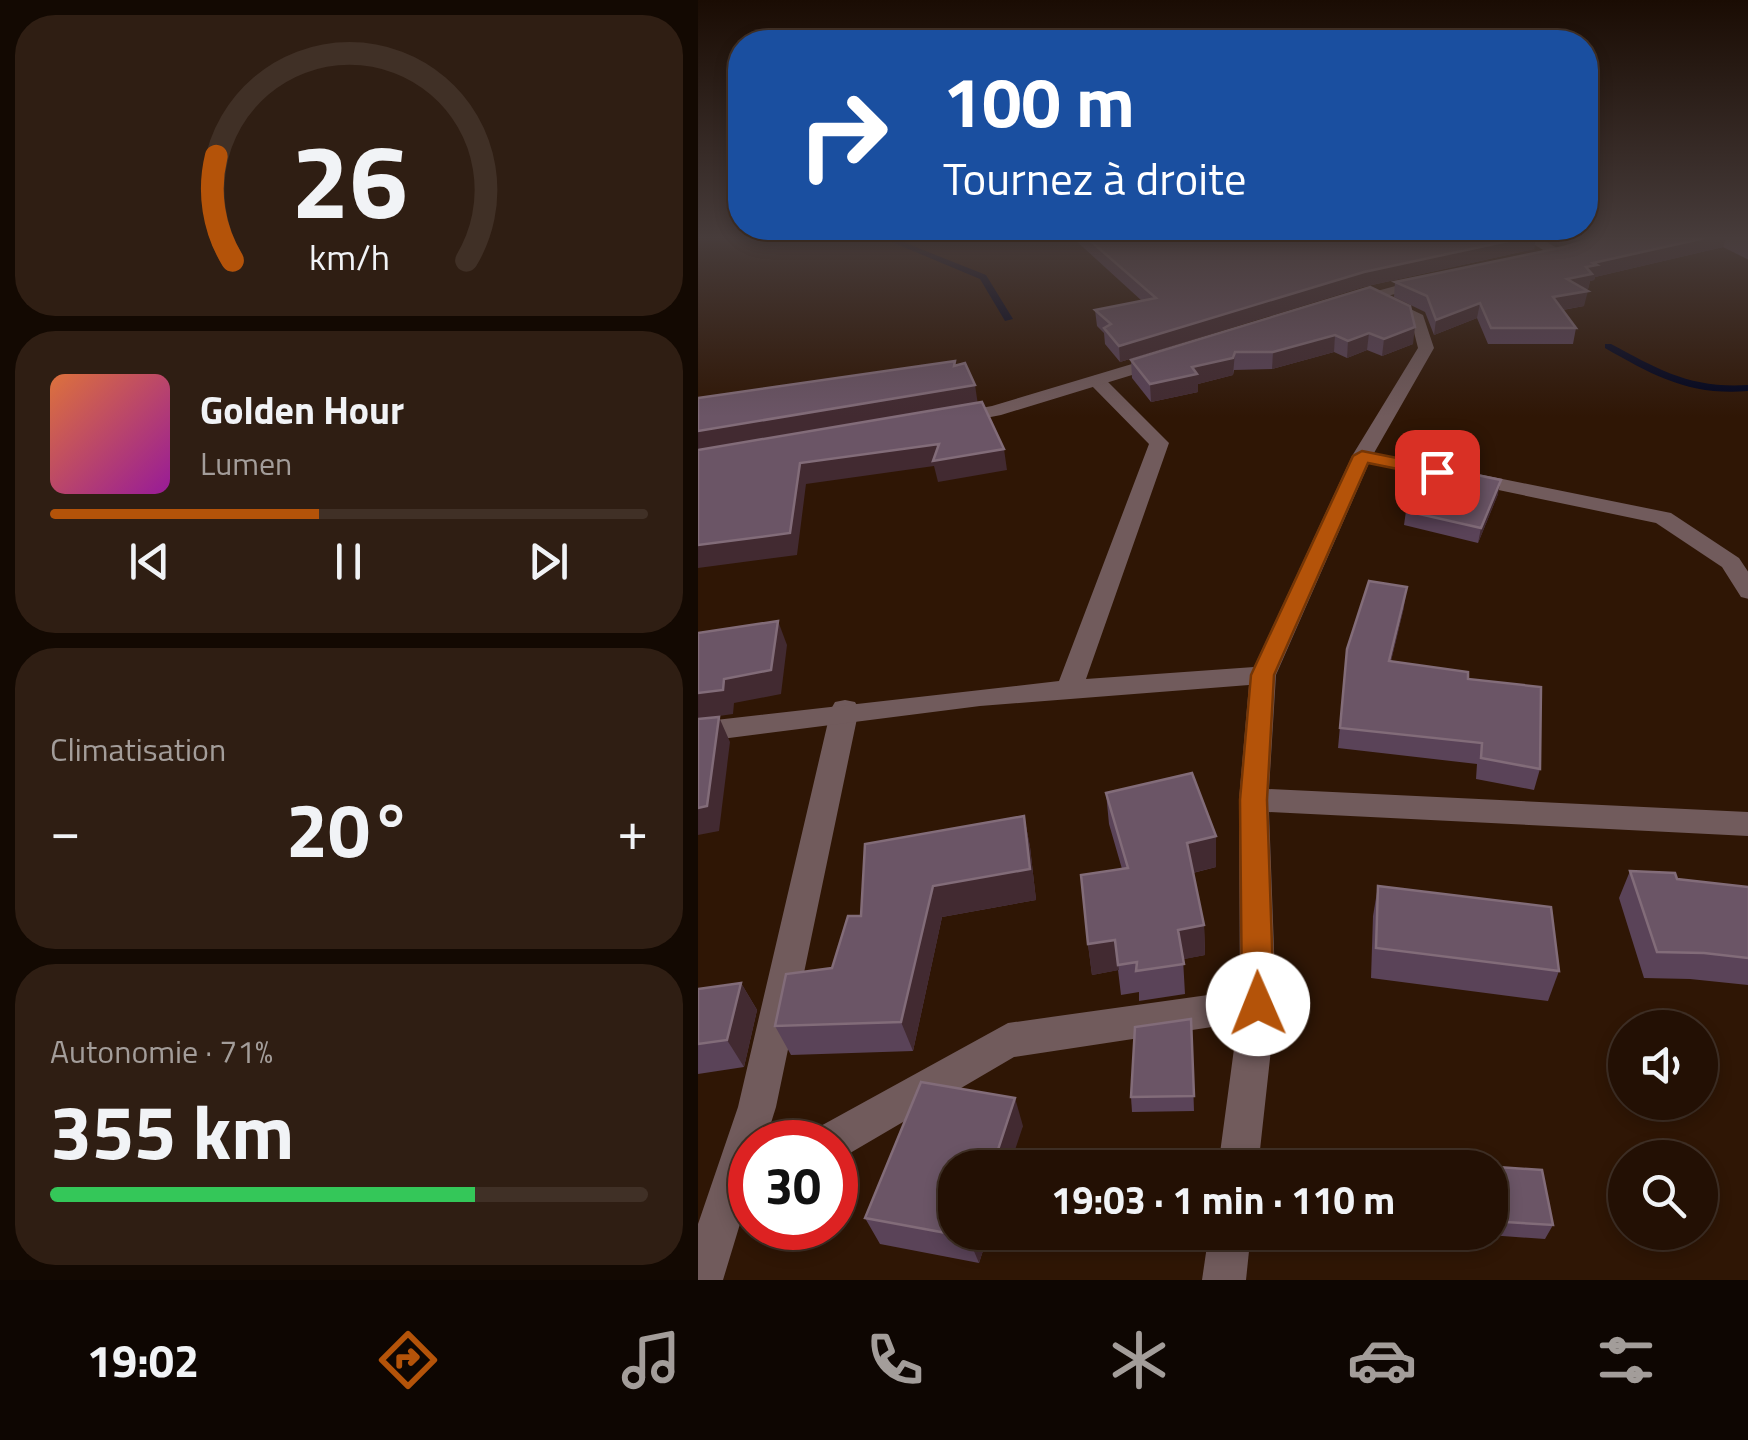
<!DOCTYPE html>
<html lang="fr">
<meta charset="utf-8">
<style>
:root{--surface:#231004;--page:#2f1e13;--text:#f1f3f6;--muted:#a39d9a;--line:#403026;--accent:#b45309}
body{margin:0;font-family:"Titillium Web",sans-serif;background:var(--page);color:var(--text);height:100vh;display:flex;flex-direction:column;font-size:38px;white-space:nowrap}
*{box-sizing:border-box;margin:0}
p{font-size:32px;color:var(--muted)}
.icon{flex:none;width:55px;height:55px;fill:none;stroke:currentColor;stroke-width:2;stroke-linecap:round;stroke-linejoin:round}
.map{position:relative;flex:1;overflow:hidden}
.drawer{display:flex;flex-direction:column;gap:15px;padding:15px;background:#130902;width:698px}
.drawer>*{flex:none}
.banner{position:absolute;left:30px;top:30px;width:870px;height:210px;border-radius:40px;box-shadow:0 5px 15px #0003,0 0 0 2px var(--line);background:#1a4fa0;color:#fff;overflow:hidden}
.tools{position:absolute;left:910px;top:1010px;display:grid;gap:20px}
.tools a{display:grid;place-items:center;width:110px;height:110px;border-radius:50%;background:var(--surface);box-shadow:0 5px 15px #0003,0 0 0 2px var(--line);font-size:50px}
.speed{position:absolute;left:30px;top:1120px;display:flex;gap:20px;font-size:50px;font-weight:700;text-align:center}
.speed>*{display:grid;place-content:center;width:130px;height:130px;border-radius:50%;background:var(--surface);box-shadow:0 5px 15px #0003,0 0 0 2px var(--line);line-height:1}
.speed .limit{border:15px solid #d22;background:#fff;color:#111}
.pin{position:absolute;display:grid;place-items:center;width:85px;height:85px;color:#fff;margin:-42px;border-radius:20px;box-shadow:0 5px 15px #0006}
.me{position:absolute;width:110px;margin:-55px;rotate:359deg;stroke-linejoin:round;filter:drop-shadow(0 0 8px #0008)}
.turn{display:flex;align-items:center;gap:35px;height:210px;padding:0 50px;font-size:45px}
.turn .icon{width:130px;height:130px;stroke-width:2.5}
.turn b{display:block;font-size:70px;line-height:85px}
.big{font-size:75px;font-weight:700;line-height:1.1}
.drawer .widget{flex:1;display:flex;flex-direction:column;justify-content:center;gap:15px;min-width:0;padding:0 35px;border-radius:40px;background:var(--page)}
.drawer .dial{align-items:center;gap:0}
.dial svg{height:260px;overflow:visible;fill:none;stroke:var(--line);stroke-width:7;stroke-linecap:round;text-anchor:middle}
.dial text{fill:var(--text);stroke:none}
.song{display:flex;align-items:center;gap:30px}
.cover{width:120px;height:120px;border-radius:15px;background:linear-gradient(135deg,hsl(20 70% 55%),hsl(300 70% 35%))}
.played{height:10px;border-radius:5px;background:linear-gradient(90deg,var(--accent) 45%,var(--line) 45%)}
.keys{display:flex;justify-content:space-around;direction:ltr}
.heat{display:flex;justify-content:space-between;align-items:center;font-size:55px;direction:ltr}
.charge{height:15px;border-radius:8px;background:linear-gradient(90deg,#34c759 71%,var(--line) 0)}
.trip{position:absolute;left:240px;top:1150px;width:570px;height:100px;border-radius:40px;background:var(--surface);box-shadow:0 5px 15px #0003,0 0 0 2px var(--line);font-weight:700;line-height:100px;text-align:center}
.tabs{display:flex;height:160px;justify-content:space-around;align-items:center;background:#0e0602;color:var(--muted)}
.tabs .icon{width:70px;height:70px}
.tabs .active{color:var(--accent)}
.tabs b{font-size:45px;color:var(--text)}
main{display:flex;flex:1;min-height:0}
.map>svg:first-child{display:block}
</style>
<main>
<section class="drawer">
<div class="widget dial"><svg viewBox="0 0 100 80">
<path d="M14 69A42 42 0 1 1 86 69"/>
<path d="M14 69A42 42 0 0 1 9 37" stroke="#b45309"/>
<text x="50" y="56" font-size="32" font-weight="700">26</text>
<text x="50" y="72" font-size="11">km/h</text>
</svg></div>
<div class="widget">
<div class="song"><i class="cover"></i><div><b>Golden Hour</b><p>Lumen</p></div></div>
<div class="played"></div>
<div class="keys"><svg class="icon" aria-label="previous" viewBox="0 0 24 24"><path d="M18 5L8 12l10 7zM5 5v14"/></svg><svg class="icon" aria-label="pause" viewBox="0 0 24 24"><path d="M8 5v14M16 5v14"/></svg><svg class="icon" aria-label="next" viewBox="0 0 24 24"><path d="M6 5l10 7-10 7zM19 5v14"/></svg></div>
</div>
<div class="widget"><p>Climatisation</p>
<div class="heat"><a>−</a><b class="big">20°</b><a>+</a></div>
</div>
<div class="widget"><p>Autonomie · 71%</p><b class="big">355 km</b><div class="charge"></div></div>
</section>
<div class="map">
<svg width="1051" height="1280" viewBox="0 0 1051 1280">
<rect width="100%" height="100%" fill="#2f1605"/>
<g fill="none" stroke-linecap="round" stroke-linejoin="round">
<g fill="#00041e" fill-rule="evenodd">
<path d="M 184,238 L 195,238 L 288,275 L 315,319 L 307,321 L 282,279 Z"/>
<path d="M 907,344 L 913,344 C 961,370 994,389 1051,385 L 1051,391 C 992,396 956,376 907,348 Z"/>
</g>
<g fill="#715b5c" fill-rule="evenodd">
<path d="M 147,700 L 157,702 L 161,709 L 78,1107 L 67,1142 L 52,1142 L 52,1191 L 25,1280 L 0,1280 L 0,1224 L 40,1107 L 133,709 L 137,702 Z"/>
<path d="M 560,988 L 573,992 L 578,1004 L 573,1016 L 560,1020 L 316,1057 L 147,1156 L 138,1160 L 138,1142 L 113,1142 L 119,1128 L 310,1023 Z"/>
</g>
<g fill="#715b5c" fill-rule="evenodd">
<path d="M 825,238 L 842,238 L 869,254 L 857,257 Z"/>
<path d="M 685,296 L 725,315 L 736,348 L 676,453 L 973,513 L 1041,558 L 1051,573 L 1051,599 L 1043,597 L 1024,567 L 958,523 L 671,463 L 578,675 L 571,789 L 1051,812 L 1051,836 L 571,812 L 578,1004 L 560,1168 L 520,1168 L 542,1004 L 541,800 L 551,685 L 282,706 L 0,742 L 0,722 L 361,681 L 451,444 L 392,384 L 389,380 L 398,375 L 404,376 L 471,443 L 388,679 L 556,667 L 654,456 L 720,348 L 713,320 L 680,304 L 680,298 Z"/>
<path d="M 511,1232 L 553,1232 L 548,1280 L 504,1280 Z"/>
</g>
<g fill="#715b5c" fill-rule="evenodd">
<path d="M 727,278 L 734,282 L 732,285 L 650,306 L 642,301 Z"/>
<path d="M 464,355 L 472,360 L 470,364 L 303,415 L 257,424 L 248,418 L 250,414 L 294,406 Z"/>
</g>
</g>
<g fill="#5a4358">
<path d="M 375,238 L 838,238 L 836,249 L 665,287 L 422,362 L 407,344 L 406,333 L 399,326 L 397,310 L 444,301 Z"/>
<path d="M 895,238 L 1051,238 L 1051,260 L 1025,247 L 897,277 L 896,280 L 892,281 L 890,289 L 887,289 L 886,306 L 865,310 L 878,328 L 875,344 L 790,344 L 779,318 L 736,335 L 727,312 L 696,297 L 697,282 L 866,247 Z"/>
<path d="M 672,287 L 715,344 L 684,356 L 669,350 L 649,358 L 636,352 L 574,369 L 536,370 L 535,375 L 500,384 L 500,392 L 453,402 L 434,378 L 433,360 Z"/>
<path d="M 800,494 L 780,543 L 706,525 L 708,511 Z"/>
<path d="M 706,607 L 693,661 L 770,679 L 842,769 L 836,790 L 778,779 L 779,764 L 640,748 L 649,649 Z"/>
<path d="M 408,793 L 518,836 L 518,867 L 495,873 L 506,925 L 507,955 L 485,959 L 487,994 L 441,1001 L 441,992 L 423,995 L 420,970 L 394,975 L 390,944 L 424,869 L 411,824 Z"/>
<path d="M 326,816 L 332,847 L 338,900 L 244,917 L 215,1051 L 93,1055 L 77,1026 L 134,968 L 163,916 Z"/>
<path d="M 932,871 L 979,879 L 1051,887 L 1051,985 L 992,979 L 946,978 L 921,898 Z"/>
<path d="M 680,886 L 861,971 L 850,1001 L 673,978 L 675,916 Z"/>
<path d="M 43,983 L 59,1010 L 46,1067 L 0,1074 L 0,989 Z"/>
<path d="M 493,1019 L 496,1111 L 434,1112 L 433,1097 Z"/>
<path d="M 325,1126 L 258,1232 L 291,1232 L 281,1263 L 182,1244 L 167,1218 Z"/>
<path d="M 743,1163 L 844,1170 L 855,1225 L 847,1239 L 750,1232 L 792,1232 L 792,1168 L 742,1168 Z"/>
</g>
<g fill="#422a31">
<path d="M 824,238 L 838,238 L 836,249 L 665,287 L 422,362 L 421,346 L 666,272 Z"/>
<path d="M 860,238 L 885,238 L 859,244 Z"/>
<path d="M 1007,238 L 1028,238 L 1025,247 L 897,277 L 896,280 L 892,281 L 890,289 L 865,294 L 869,279 L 895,263 Z"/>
<path d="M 890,291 L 886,306 L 852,312 L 855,297 Z"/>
<path d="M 782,303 L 779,318 L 736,335 L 738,320 Z"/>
<path d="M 717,327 L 715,344 L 684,356 L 686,339 Z"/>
<path d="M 671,333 L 669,350 L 649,358 L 650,341 Z"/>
<path d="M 637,335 L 636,352 L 574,369 L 575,352 Z"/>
<path d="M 537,352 L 535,375 L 500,384 L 500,392 L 453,402 L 452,384 Z"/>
<path d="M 277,385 L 280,405 L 0,453 L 0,431 Z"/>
<path d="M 241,444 L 306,449 L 309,470 L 240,482 L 236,466 L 108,484 L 99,555 L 0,568 L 0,545 L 102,463 Z"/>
<path d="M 803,480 L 800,494 L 780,543 L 783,528 Z"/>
<path d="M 709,587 L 706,607 L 688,681 L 691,661 Z"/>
<path d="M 80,621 L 89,645 L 83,694 L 36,703 L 35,714 L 0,719 L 0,693 L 26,679 Z"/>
<path d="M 21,717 L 32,742 L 21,831 L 0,835 L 0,808 Z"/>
<path d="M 326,816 L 332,847 L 338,900 L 244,917 L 215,1051 L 203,1022 L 235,886 Z"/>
<path d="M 518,836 L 518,867 L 490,874 L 489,843 Z"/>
<path d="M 506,925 L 507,955 L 482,960 L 480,930 Z"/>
<path d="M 417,940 L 421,970 L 394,975 L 390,944 Z"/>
<path d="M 43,983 L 59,1010 L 46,1067 L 29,1040 Z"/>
<path d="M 317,1098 L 325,1126 L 311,1168 L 294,1168 Z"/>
<path d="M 272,1232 L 291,1232 L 281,1263 L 270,1237 Z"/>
</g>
<g fill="#6b5566" stroke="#826c79" stroke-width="2.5">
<path d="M 389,238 L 824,238 L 666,272 L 421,346 L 406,328 L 413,324 L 397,310 L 458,298 Z"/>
<path d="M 895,238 L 1007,238 L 895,263 L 899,265 L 888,267 L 894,274 L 869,279 L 890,291 L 855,297 L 878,328 L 793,328 L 782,303 L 738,320 L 729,296 L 697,282 L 866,247 Z"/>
<path d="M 672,287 L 712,306 L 717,327 L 686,339 L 671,333 L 650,341 L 637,335 L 575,352 L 537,352 L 535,358 L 494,367 L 499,374 L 452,384 L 433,360 Z"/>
<path d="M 257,361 L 256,366 L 267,363 L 277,385 L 0,431 L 0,398 Z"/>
<path d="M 284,402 L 306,449 L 235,461 L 241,444 L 102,463 L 92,533 L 0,545 L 0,450 Z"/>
<path d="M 745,468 L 803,480 L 783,528 L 708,511 Z"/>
<path d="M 671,581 L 709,587 L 691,661 L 770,672 L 770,679 L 843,687 L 842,769 L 783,758 L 784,743 L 642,728 L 649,649 Z"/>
<path d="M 80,621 L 73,670 L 26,679 L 25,690 L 0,693 L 0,633 Z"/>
<path d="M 21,717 L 9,806 L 0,808 L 0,719 Z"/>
<path d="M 494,773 L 518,836 L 489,843 L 506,925 L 480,930 L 486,964 L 438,971 L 439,962 L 420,965 L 417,940 L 390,944 L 383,875 L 430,868 L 408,793 Z"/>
<path d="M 326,816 L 332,869 L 235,886 L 203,1022 L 77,1026 L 88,974 L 134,968 L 150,916 L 163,916 L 167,844 Z"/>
<path d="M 932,871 L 977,873 L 979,879 L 1051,887 L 1051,958 L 1006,953 L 959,952 Z"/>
<path d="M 680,886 L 853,907 L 861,971 L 678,948 Z"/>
<path d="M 43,983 L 29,1040 L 0,1044 L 0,989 Z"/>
<path d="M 493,1019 L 496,1096 L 433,1097 L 437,1027 Z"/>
<path d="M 223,1082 L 317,1098 L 294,1168 L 258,1168 L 258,1232 L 272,1232 L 270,1237 L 167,1218 Z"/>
<path d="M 743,1163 L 844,1170 L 855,1225 L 792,1221 L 792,1168 L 743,1168 Z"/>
</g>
<linearGradient id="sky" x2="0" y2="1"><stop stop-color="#1a0c03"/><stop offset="0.57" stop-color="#473c3b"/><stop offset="1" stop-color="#473c3b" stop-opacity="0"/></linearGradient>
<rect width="1051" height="417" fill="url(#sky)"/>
<path fill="#b45309" stroke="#753606" stroke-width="2.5" d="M 664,451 L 739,466 L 748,472 L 739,477 L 670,463 L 576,675 L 569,800 L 576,1004 L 571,1015 L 560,1019 L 548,1015 L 544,1004 L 542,800 L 553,675 L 655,456 Z"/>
</svg>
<div class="tools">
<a><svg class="icon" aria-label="sound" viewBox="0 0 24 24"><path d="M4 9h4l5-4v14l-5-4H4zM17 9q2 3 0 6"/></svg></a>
<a><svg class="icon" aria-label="search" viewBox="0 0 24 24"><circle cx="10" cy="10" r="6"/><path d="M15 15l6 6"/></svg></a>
</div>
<div class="speed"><div class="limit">30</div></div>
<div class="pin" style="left:739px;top:472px;background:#d93025"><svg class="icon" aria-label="arrive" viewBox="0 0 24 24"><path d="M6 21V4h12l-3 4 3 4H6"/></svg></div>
<svg class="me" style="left:560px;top:1004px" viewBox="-20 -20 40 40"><circle r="19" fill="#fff"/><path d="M0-13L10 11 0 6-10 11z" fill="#b45309"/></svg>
<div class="trip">19:03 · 1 min · 110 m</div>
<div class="banner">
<div class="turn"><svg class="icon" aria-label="right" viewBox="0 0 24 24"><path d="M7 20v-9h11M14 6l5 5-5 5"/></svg><div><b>100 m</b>Tournez à droite</div></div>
</div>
</div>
</main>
<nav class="tabs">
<b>19:02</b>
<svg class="icon active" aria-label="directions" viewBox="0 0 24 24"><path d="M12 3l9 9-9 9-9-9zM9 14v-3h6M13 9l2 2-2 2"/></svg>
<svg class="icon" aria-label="music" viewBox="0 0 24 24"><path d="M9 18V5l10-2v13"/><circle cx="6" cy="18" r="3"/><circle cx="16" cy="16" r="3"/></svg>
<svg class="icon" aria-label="phone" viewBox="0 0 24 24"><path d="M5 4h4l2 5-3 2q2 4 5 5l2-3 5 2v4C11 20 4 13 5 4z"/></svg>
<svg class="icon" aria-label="climate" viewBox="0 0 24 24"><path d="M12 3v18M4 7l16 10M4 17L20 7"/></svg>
<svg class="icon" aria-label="car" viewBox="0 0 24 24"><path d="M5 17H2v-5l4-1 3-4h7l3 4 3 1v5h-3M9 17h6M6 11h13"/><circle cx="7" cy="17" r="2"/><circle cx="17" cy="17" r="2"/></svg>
<svg class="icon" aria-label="filters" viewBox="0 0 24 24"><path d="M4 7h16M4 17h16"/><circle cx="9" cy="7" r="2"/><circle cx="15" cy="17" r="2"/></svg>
</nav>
